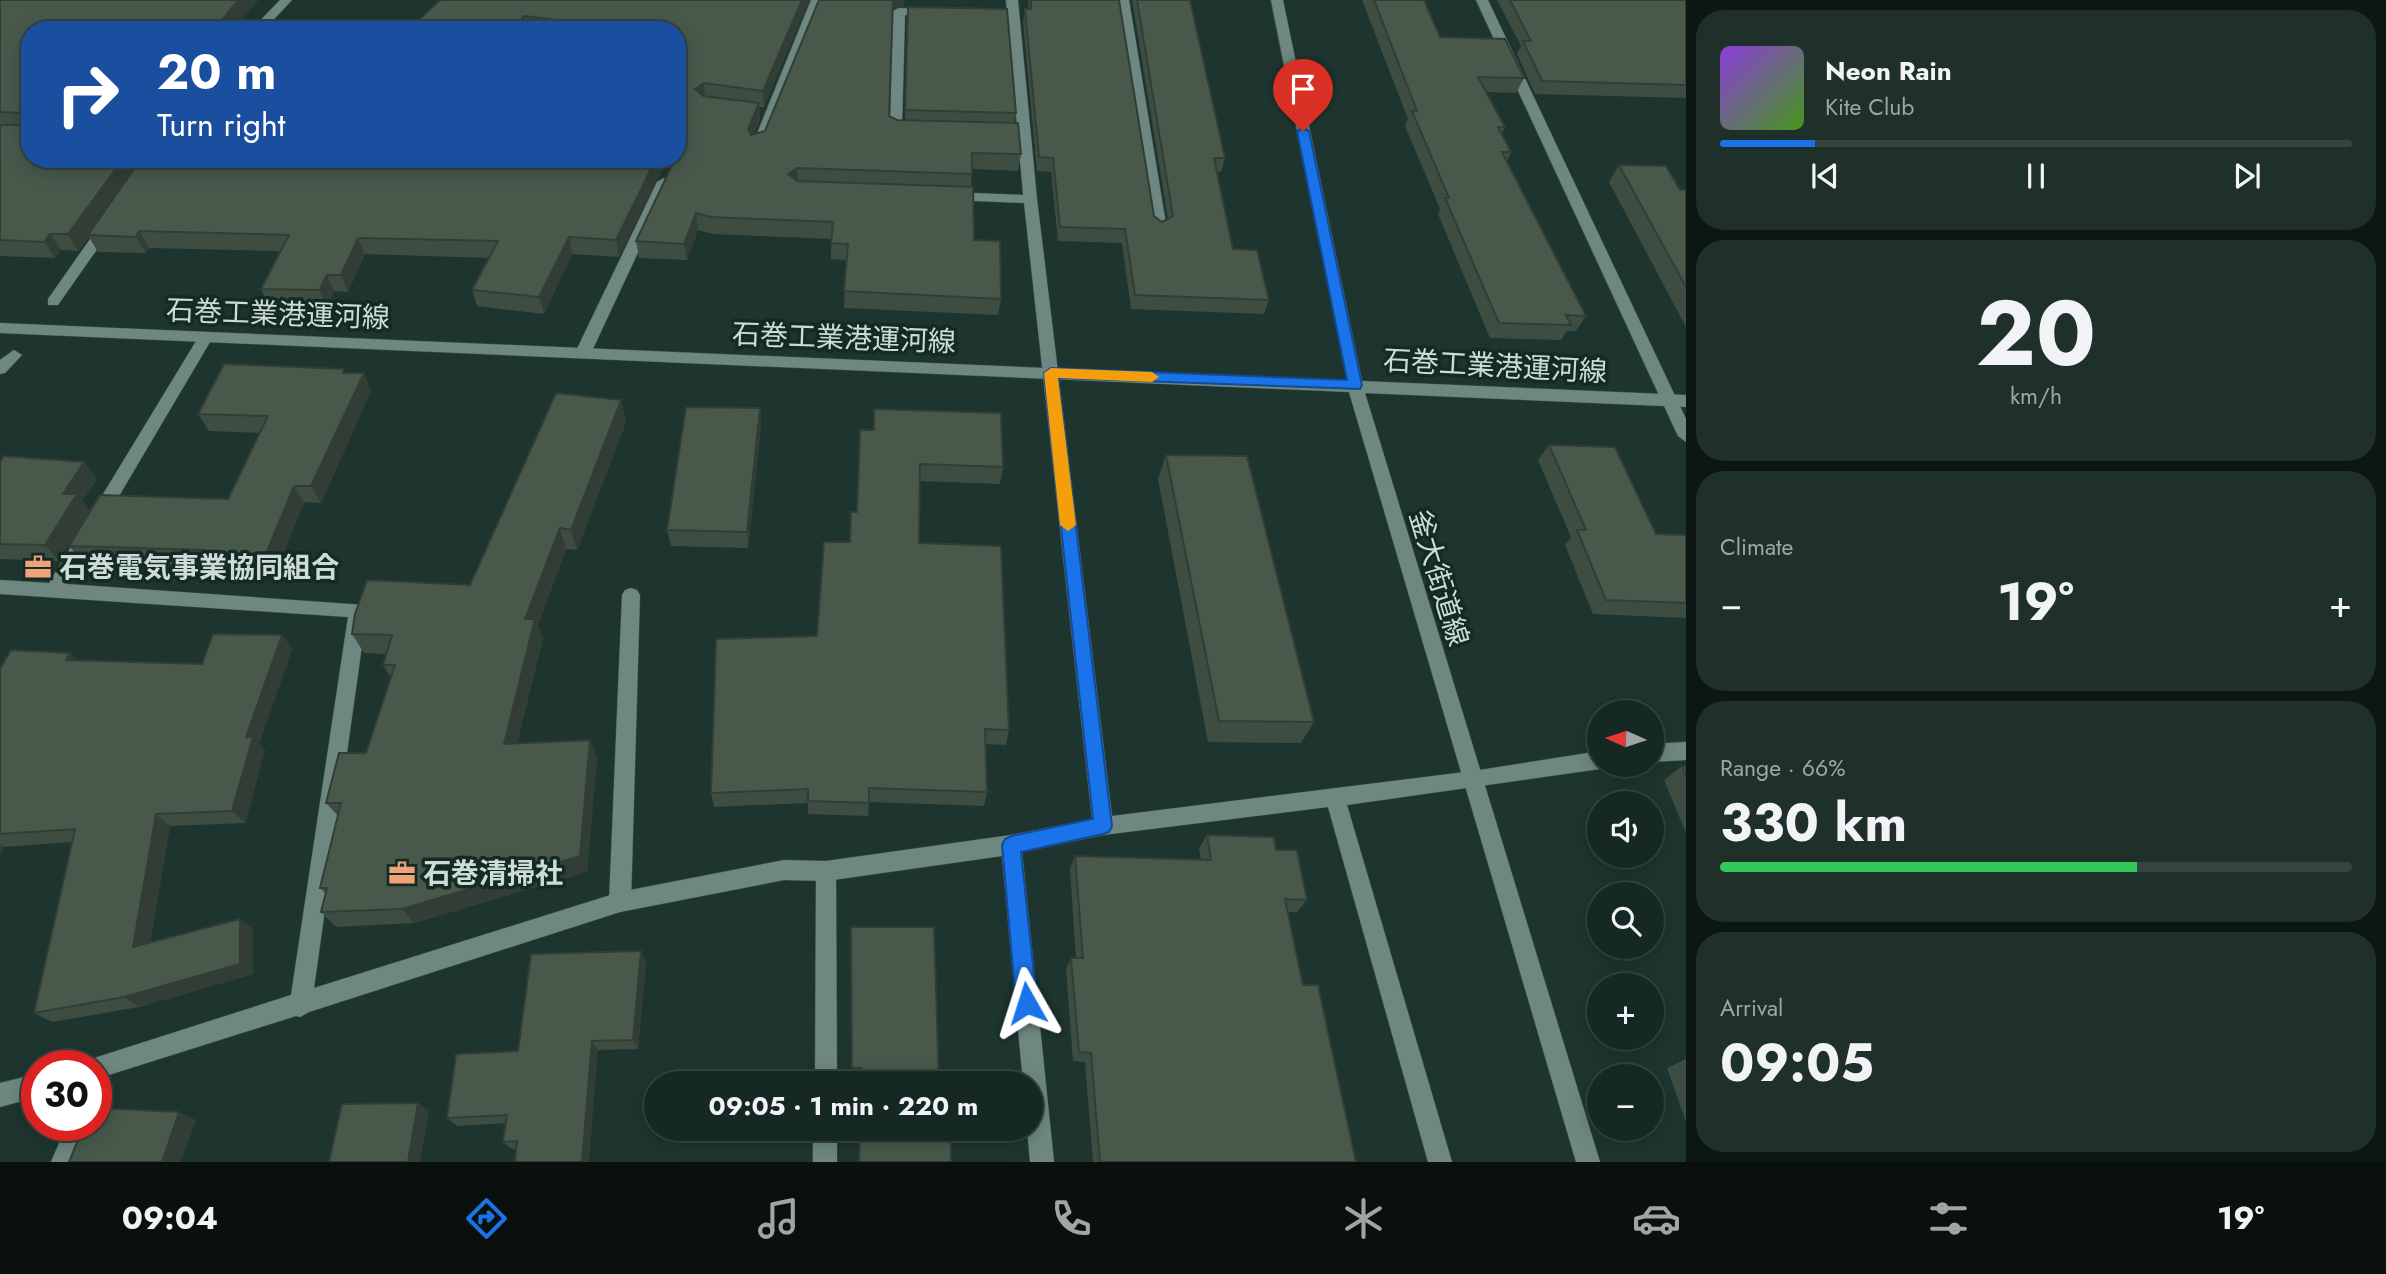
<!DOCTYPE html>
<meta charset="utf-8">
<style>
:root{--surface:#162823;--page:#1f302b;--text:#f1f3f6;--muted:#9ea6a6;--line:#354441;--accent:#1a73e8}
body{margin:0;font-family:Jost,"Noto Sans JP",sans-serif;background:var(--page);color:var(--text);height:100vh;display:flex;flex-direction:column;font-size:26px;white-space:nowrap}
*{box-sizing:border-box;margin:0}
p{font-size:23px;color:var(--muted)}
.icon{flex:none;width:38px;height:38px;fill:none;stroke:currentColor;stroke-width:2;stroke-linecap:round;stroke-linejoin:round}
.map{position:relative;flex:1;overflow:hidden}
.panel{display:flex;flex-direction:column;gap:10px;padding:10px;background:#0c1613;width:700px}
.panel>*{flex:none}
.hud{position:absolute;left:21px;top:21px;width:665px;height:147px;border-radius:28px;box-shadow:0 4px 18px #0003,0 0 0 2px var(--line);background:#1a4fa0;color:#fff;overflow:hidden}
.needle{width:46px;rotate:273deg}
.controls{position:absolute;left:1587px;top:700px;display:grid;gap:14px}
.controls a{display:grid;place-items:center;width:77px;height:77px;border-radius:50%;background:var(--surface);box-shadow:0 4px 18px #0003,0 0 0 2px var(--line);font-size:35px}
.speed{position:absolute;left:21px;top:1050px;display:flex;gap:14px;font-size:35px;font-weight:700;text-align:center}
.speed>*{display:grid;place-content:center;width:91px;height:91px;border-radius:50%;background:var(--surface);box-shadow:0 4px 18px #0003,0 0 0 2px var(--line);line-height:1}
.speed .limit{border:10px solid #d22;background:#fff;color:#111}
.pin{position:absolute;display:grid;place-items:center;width:60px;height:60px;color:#fff;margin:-72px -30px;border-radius:50% 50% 50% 0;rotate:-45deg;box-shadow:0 0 7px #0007}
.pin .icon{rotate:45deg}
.me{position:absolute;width:77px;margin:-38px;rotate:354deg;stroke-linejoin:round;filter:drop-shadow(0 0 5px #0008)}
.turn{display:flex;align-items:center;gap:24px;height:147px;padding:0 21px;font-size:32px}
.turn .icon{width:91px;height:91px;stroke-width:2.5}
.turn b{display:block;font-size:49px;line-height:60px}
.big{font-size:52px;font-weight:700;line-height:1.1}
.panel .widget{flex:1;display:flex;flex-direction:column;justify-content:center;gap:10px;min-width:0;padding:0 24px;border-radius:28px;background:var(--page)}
.panel .dial{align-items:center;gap:0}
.dial b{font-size:91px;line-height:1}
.song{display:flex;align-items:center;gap:21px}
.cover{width:84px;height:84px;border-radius:10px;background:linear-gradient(135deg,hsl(270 70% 55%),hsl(100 70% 35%))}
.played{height:7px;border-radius:4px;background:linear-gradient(90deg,var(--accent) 15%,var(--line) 15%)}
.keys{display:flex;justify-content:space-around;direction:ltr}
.heat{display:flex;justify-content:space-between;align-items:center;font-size:38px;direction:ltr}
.charge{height:10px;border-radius:5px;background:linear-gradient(90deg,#34c759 66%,var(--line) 0)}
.trip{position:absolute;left:644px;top:1071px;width:399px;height:70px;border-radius:35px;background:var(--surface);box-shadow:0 4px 18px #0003,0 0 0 2px var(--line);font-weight:700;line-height:70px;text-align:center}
.dock{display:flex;height:112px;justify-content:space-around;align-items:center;background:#09100e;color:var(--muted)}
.dock .icon{width:49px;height:49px}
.dock .on{color:var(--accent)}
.dock b{font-size:32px;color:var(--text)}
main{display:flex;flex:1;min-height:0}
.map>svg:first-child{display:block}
</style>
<main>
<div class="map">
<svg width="1686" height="1162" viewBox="0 0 1686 1162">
<rect width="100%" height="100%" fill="#1e352f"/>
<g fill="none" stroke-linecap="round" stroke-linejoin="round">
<defs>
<g id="service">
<path d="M 280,0 L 292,0 L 264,30 L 251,30 Z"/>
<path d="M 1117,0 L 1129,0 L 1167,230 L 1160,234 L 1153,230 Z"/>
<path d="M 107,221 L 114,225 L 58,305 L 48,305 L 48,299 L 102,222 Z"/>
<path d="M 14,350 L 22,355 L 5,373 L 0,374 L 0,360 Z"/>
<path d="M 631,588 L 637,590 L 640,595 L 631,902 L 627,909 L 620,912 L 613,909 L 609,902 L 622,595 L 625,590 Z"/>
<path d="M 826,861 L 833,864 L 836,871 L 837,1083 L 815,1083 L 816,871 L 819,864 Z"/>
<rect x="813" y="1129" width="24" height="33"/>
</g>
<g id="minor">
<path d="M 811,0 L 823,0 L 764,146 L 753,149 L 752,146 Z"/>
<path d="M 1006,0 L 1018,0 L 1037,199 L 1112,816 L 1473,771 L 1600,751 L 1600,765 L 1608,765 L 1600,769 L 1347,805 L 1452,1162 L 1428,1162 L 1328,807 L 1103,835 L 1022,852 L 1054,1162 L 1030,1162 L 1027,1129 L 1031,1129 L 1031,1083 L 1023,1083 L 1002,856 L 826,881 L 784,880 L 620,912 L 309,1012 L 300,1017 L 296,1016 L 96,1079 L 96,1066 L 86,1066 L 88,1060 L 291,995 L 348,617 L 0,594 L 0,580 L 49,583 L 201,333 L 206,332 L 213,337 L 67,584 L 364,605 L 367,610 L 314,988 L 620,892 L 784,860 L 826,861 L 1011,835 L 1092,819 L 1024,203 L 949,200 L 942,196 L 949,192 L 1023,195 Z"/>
<path d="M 1476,0 L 1488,0 L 1686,419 L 1686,442 L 1678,436 Z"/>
<path d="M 899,8 L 930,9 L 936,12 L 930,15 L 905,15 L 902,126 L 914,130 C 909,136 895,136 890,130 L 893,11 Z"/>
<path d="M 664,178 L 671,182 L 591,353 L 588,357 L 578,357 L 575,353 L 657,182 Z"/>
<path d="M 1686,742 L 1686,760 L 1652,762 L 1652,744 Z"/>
<path d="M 37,1074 L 37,1097 L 0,1107 L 0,1083 Z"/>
<path d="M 67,1125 L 91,1125 L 75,1162 L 51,1162 Z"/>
</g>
<path id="tertiary" d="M 1271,0 L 1283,0 L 1362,381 L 1686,395 L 1686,407 L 1365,393 L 1600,1162 L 1576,1162 L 1349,392 L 0,333 L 0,323 L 1347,381 Z"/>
</defs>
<use href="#service" stroke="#3d524d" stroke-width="1"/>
<use href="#minor" stroke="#3d524d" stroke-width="1"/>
<use href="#tertiary" stroke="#3d524d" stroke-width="1"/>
<use href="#service" fill="#6e8881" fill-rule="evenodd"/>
<use href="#minor" fill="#6e8881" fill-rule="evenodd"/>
<use href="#tertiary" fill="#6e8881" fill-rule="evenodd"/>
</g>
<g fill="#3e4d41">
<path d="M 0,0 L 258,0 L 234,30 L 30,30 L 30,159 L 665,164 L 619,257 L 572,254 L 544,314 L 477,306 L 472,290 L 489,258 L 365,254 L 348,292 L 334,291 L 327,307 L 269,305 L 261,289 L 280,251 L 149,248 L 146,253 L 98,252 L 89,237 L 78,251 L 61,250 L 55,258 L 0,256 Z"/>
<path d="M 809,0 L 764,107 L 759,107 L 760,119 L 754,134 L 765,131 L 819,0 L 904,0 L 904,6 L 892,9 L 889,116 L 897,120 L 905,120 L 908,7 L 1016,113 L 1015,123 L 1021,154 L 1018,171 L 972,169 L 971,187 L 974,240 L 1001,299 L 998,315 L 844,308 L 846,260 L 831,259 L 831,239 L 713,234 L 698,230 L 687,260 L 639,258 L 636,241 L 677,159 L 677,30 L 411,30 L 424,15 Z"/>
<path d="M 1028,0 L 1119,0 L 1154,216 L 1162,222 L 1168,219 L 1132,0 L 1190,0 L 1225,158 L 1221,172 L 1217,172 L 1233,249 L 1269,300 L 1264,314 L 1131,309 L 1122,243 L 1058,241 L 1051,172 L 1037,171 L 1023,22 L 1025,9 L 1029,9 Z"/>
<path d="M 1362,0 L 1424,0 L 1440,37 L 1524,78 L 1516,93 L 1487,92 L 1505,127 L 1502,134 L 1511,152 L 1507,161 L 1586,316 L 1576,331 L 1567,331 L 1561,340 L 1490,338 L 1438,214 L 1440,209 L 1405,126 L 1408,119 Z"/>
<path d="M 1497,0 L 1686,0 L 1686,98 L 1535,94 L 1517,54 L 1521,46 Z"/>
<path d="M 1619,165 L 1680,190 L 1686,190 L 1686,327 L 1609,182 Z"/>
<path d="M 346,373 L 371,391 L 321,503 L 304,502 L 276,572 L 216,569 L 213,566 L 83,562 L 69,546 L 228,499 L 260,433 L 209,431 L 198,414 Z"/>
<path d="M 621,400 L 626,422 L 577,550 L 566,549 L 538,625 L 543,638 L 517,743 L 590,740 L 597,758 L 587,872 L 414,923 L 336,927 L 321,912 L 326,894 L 320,888 L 338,816 L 326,803 L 366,753 L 391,678 L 383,665 L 386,654 L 364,653 L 352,634 L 470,585 Z"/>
<path d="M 760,408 L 761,425 L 748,548 L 671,546 L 667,530 Z"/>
<path d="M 873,430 L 1003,467 L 1000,484 L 920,481 L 919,543 L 1009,730 L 1006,745 L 985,744 L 987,792 L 984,806 L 869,802 L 868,816 L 808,814 L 808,803 L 714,807 L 711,793 L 817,636 L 850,542 Z"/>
<path d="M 1549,445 L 1656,534 L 1686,535 L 1686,618 L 1593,614 L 1565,545 L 1571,537 L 1538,460 Z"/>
<path d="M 1166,455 L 1314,722 L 1301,743 L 1208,742 L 1158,479 Z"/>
<path d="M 0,462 L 84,462 L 97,479 L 82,501 L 90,511 L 59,561 L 0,559 Z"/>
<path d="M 282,635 L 292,649 L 259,744 L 265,750 L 245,823 L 170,826 L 150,942 L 240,919 L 253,929 L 253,974 L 139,1007 L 52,1022 L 34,1013 L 72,842 L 3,847 L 0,855 L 0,669 L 77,660 L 202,664 Z"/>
<path d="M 1682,766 L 1686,766 L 1686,833 L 1664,780 Z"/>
<path d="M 1207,835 L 1276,850 L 1307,900 L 1297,912 L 1288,912 L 1303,985 L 1356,1162 L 1093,1162 L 1085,1062 L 1073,1061 L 1066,969 L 1071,958 L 1076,958 L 1070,869 L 1075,856 L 1201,860 L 1199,848 Z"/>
<path d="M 851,927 L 939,1083 L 852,1077 Z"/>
<path d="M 646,962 L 638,1049 L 598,1050 L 517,1149 L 512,1149 L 503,1142 L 506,1123 L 457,1126 L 447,1118 L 518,1051 Z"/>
<path d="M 1686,1059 L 1686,1122 L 1667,1068 Z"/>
</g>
<g fill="#323e35">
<path d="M 238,0 L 258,0 L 234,30 L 214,30 Z"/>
<path d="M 802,0 L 809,0 L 764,107 L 763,91 Z"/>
<path d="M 893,0 L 904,0 L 904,6 L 892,9 Z"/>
<path d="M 524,16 L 527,30 L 513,30 Z"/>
<path d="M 704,83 L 705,99 L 695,89 Z"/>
<path d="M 759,103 L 760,119 L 750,145 L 748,129 Z"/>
<path d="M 123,159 L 144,159 L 88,235 L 89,237 L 78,251 L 68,234 Z"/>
<path d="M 656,159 L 674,159 L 665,164 L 619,257 L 616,240 Z"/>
<path d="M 797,168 L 798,184 L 788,174 Z"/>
<path d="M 696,213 L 698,230 L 687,260 L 684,244 Z"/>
<path d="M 139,231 L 149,248 L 146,253 L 136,237 Z"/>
<path d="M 50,234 L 61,250 L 55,258 L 44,242 Z"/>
<path d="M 569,237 L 572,254 L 544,314 L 539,297 Z"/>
<path d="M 358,238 L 365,254 L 348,292 L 341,275 Z"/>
<path d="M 327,275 L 334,291 L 327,307 L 319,290 Z"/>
<path d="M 364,373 L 371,391 L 321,503 L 311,486 Z"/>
<path d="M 621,400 L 626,422 L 577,550 L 571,530 Z"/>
<path d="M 760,408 L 761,425 L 748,548 L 747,532 Z"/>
<path d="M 84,462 L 97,479 L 82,501 L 90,511 L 59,561 L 45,545 L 63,494 Z"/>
<path d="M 294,486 L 304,502 L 276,572 L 265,556 Z"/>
<path d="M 560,528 L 566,549 L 538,625 L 543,638 L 513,761 L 504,744 L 525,619 Z"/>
<path d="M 282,635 L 292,649 L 259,744 L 265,750 L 245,823 L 232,811 L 246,737 Z"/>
<path d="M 70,653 L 84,667 L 66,660 Z"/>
<path d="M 590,740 L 597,758 L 587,872 L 414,923 L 402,909 Z"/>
<path d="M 156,814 L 170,826 L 148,957 L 133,947 Z"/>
<path d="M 0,844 L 3,847 L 0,855 Z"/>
<path d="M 240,919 L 253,929 L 253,974 L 139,1007 L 124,997 Z"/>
<path d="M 641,951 L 646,962 L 638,1049 L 633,1040 Z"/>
<path d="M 592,1041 L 598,1050 L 589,1162 L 582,1162 Z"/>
<path d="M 418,1103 L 429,1111 L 420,1162 L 408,1162 Z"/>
<path d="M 179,1112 L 196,1120 L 181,1162 L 162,1162 Z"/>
</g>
<g fill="#48594c" stroke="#323e35" stroke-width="2">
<path d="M 0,0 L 238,0 L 214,30 L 30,30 L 30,159 L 123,159 L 68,234 L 50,234 L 44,242 L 0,240 L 0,125 L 21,125 L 20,113 L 0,112 Z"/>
<path d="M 440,0 L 802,0 L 763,91 L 704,83 L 695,89 L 703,96 L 759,103 L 748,129 L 751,135 L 765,131 L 819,0 L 893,0 L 889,116 L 897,120 L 1018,123 L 1021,154 L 972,153 L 972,174 L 797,168 L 788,174 L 797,181 L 973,187 L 974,240 L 1000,241 L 1001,299 L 844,291 L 848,244 L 831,243 L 833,222 L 711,217 L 696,213 L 684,244 L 636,241 L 675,159 L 677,159 L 677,154 L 679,150 L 677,148 L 677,30 L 633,30 L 524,16 L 513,30 L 411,30 L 424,15 Z"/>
<path d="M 1031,0 L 1119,0 L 1154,216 L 1162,222 L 1173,216 L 1137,0 L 1190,0 L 1225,158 L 1214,158 L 1233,249 L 1257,250 L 1269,300 L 1135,295 L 1125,229 L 1060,227 L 1053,158 L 1039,157 L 1025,9 L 1031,9 Z"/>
<path d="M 1374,0 L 1424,0 L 1440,37 L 1505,39 L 1524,78 L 1478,77 L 1505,127 L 1498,127 L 1511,152 L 1502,152 L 1586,316 L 1566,315 L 1571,325 L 1499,323 L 1445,198 L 1449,198 L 1412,111 L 1417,111 Z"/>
<path d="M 1510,0 L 1686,0 L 1686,85 L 1542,81 L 1523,41 L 1531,41 Z"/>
<path d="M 908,7 L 1007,9 L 1016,113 L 905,110 Z"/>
<path d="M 141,159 L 656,159 L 616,240 L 569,237 L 539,297 L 472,290 L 498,241 L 358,238 L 341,275 L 327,275 L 319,290 L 261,289 L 289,235 L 139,231 L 136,237 L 88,235 Z"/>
<path d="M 1619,165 L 1666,166 L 1680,190 L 1686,190 L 1686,287 Z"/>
<path d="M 224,364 L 344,369 L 343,373 L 364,373 L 311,486 L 294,486 L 265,556 L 204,553 L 205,550 L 69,546 L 100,495 L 228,499 L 268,416 L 198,414 Z"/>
<path d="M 556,393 L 621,400 L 571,530 L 560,528 L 525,619 L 535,619 L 504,744 L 590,740 L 580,856 L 402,909 L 321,912 L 327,888 L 320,888 L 341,803 L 326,803 L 339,753 L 366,753 L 395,665 L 383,665 L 392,635 L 352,634 L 355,614 L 367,580 L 470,585 Z"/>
<path d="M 686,407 L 760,408 L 747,532 L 667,530 Z"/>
<path d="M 874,409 L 1001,413 L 1003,467 L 920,464 L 919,543 L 1001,546 L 1009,730 L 985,729 L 987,792 L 869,788 L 869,803 L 808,801 L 808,789 L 711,793 L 716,639 L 817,636 L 824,542 L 850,542 L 851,512 L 857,512 L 860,430 L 874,430 Z"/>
<path d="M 1549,445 L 1615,447 L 1656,534 L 1686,535 L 1686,603 L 1606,600 L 1577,530 L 1586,530 Z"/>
<path d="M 1166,455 L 1247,456 L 1314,722 L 1219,721 Z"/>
<path d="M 4,456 L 84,462 L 63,494 L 77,494 L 45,545 L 0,544 L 0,462 Z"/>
<path d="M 213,634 L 282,635 L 246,737 L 253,737 L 232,811 L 156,814 L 133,947 L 240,919 L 240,964 L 124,997 L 34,1013 L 75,829 L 0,834 L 0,669 L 11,650 L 70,653 L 66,660 L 202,664 Z"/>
<path d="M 1682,766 L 1686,766 L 1686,776 Z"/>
<path d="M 1207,835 L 1274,837 L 1276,850 L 1297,850 L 1307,900 L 1285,899 L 1303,985 L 1318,985 L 1356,1162 L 1100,1162 L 1091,1053 L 1079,1052 L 1071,958 L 1083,958 L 1075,856 L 1211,860 Z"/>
<path d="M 851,927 L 934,927 L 939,1083 L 861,1083 L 862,1068 L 852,1068 Z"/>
<path d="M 641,951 L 633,1040 L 592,1041 L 582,1162 L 515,1162 L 517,1141 L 503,1142 L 507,1115 L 447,1118 L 456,1054 L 518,1051 L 531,954 Z"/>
<path d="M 418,1103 L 408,1162 L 329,1162 L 342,1104 Z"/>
<path d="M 96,1108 L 179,1112 L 162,1162 L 69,1162 L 84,1125 L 96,1125 Z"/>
<path d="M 860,1129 L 941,1129 L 941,1131 L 951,1132 L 951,1162 L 859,1162 Z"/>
</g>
<path fill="#1a73e8" stroke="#114b97" stroke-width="2" d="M 1303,128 L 1309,131 L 1362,385 L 1360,389 L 1058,378 L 1112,826 L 1109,832 L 1103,834 L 1021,852 L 1037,1003 L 1034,1011 L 1027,1014 L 1019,1011 L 1016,1003 L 1002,845 L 1005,839 L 1011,836 L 1093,819 L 1044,373 L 1051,368 L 1347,380 L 1297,131 Z"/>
<path fill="#f59e0b" d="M 1051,368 L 1152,372 L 1159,377 L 1152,382 L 1058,378 L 1076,525 L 1068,531 L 1060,525 L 1044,373 Z"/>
<defs>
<symbol id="office-bare" viewBox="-9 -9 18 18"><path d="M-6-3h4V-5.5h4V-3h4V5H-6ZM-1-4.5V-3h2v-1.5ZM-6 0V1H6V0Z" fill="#f0a279" stroke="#142b25" stroke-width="2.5" paint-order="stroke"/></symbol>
</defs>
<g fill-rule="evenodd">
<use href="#office-bare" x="19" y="548" width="38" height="38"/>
<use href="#office-bare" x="383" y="854" width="38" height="38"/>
</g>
<g text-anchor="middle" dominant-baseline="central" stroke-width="7" stroke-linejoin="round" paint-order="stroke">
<g font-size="28" fill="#cedcd8" stroke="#142b25">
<text transform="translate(278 314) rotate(2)">石巻工業港運河線</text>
<text transform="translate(844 338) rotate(2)">石巻工業港運河線</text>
<text transform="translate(1495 366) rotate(3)">石巻工業港運河線</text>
<text transform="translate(1439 578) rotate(73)">釜大街道線</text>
</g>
<g font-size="28" font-weight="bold" fill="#cedcd8" stroke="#142b25" text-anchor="start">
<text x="59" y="567">石巻電気事業協同組合</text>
<text x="423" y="873">石巻清掃社</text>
</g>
</g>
</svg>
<div class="controls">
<a><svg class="needle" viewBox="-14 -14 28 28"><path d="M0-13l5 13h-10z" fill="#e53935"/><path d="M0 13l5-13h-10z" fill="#9ea6a6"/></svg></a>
<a><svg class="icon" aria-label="sound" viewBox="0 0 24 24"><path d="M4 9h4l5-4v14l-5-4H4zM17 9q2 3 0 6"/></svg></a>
<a><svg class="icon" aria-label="search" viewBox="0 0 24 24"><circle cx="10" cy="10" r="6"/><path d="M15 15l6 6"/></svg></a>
<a>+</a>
<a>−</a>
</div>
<div class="speed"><div class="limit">30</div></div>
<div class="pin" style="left:1303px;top:131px;background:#d93025"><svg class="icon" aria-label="arrive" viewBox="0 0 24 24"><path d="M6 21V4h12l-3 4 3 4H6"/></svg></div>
<svg class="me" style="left:1027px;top:1003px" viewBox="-20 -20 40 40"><path d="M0-17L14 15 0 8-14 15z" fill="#1a73e8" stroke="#fff" stroke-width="4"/></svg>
<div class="trip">09:05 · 1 min · 220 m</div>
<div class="hud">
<div class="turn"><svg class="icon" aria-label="right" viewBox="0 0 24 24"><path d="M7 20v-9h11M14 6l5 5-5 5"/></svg><div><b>20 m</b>Turn right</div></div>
</div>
</div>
<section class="panel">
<div class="widget">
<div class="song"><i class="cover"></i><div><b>Neon Rain</b><p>Kite Club</p></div></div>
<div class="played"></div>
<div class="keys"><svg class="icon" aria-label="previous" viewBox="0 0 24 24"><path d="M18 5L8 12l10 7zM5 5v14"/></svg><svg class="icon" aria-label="pause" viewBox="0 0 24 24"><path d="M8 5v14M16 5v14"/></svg><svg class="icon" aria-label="next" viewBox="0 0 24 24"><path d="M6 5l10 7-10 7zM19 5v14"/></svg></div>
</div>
<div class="widget dial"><b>20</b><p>km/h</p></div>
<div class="widget"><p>Climate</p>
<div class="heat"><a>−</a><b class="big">19°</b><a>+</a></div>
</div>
<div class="widget"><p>Range · 66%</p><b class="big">330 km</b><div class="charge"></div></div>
<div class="widget"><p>Arrival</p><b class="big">09:05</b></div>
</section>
</main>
<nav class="dock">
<b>09:04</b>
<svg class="icon on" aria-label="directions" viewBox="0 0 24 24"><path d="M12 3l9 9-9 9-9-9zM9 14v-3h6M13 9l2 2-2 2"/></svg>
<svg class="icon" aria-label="music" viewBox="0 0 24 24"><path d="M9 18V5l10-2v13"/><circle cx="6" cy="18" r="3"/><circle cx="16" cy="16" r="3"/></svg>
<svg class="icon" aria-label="phone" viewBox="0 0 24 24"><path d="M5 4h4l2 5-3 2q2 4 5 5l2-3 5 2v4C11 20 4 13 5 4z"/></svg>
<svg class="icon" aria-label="climate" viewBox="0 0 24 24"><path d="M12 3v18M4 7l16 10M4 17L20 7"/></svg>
<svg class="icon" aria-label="car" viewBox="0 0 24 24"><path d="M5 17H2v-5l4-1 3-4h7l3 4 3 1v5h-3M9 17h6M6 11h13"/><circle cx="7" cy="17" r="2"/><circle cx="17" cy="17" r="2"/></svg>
<svg class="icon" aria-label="filters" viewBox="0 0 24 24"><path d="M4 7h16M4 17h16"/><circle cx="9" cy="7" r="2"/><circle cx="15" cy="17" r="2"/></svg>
<b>19°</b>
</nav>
